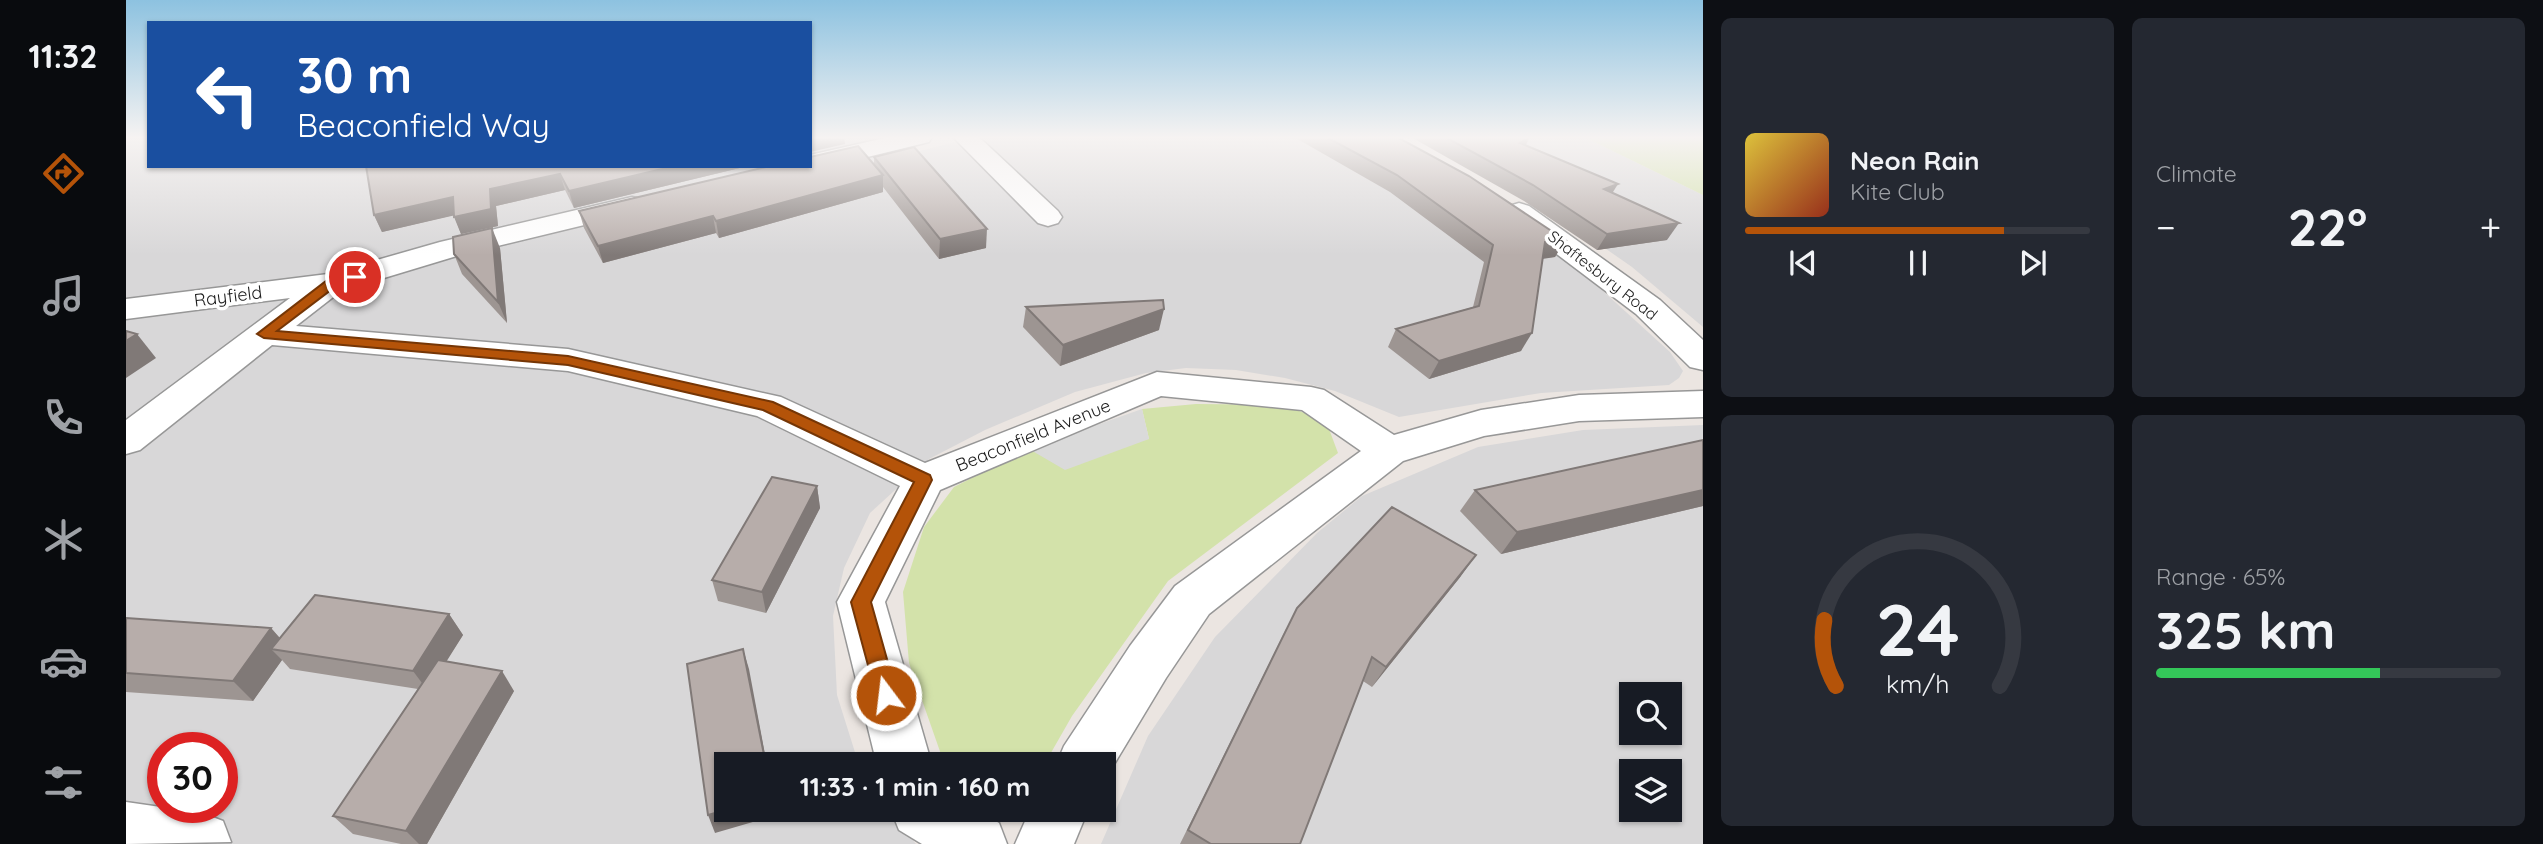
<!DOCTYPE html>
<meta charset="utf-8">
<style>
:root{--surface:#171b24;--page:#242831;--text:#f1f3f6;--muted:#9ea1a6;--line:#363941;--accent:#b45309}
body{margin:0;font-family:Quicksand,sans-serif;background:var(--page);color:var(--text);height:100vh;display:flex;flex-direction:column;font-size:26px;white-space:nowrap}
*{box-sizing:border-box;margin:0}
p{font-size:23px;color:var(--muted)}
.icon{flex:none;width:38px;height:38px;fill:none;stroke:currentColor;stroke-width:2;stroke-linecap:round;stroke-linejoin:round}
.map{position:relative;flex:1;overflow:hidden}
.side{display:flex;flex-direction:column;gap:18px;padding:18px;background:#0d0f14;width:840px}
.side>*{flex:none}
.guide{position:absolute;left:21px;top:21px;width:665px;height:147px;border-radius:0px;box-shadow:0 2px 5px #0004;background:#1a4fa0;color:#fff;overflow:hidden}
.fabs{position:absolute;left:1493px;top:682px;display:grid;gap:14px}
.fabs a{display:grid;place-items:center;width:63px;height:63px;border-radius:0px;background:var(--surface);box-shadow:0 2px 5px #0004;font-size:35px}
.speed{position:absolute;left:21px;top:732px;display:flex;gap:14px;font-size:35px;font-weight:700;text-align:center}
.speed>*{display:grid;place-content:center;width:91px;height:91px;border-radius:50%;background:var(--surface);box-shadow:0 2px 5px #0004;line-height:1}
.speed .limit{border:10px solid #d22;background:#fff;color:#111}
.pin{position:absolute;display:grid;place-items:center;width:60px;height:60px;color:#fff;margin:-30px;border:4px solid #fff;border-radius:50%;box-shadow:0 2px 7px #0007}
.me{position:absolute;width:77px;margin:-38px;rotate:345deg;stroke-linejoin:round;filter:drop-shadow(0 0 5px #0008)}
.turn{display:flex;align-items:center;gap:24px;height:147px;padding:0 35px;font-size:32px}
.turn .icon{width:91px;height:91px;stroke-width:2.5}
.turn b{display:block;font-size:49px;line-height:60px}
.big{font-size:52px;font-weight:700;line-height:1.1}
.side .widget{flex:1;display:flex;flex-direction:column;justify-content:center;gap:10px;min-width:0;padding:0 24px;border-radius:10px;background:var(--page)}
.side .dial{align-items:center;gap:0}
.dial svg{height:182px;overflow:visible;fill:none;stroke:var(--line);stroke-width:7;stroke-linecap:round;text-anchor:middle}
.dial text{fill:var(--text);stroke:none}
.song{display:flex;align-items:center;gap:21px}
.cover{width:84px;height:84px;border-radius:10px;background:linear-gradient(135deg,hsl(50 70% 55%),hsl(10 70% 35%))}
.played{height:7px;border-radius:4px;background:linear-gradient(90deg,var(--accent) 75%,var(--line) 75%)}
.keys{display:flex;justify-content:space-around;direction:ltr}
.heat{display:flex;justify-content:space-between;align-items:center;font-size:38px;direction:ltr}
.charge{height:10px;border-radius:5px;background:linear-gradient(90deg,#34c759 65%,var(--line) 0)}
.side .tiles{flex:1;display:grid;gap:18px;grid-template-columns:repeat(2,1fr)}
.trip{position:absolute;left:588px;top:752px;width:402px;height:70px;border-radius:0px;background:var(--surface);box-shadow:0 2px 5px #0004;font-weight:700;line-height:70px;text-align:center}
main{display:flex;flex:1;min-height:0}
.tab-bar{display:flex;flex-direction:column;width:126px;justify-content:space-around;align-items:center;background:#090b0e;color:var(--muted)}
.tab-bar .icon{width:49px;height:49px}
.tab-bar .active{color:var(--accent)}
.tab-bar b{font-size:32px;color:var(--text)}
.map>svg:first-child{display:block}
</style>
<main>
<nav class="tab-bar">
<b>11:32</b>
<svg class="icon active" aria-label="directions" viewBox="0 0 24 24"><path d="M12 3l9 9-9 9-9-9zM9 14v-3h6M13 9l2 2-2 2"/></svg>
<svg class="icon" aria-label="music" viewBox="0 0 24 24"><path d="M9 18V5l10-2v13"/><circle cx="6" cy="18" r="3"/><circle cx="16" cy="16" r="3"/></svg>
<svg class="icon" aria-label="phone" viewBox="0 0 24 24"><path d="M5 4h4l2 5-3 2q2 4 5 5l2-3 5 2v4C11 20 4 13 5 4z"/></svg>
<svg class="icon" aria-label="climate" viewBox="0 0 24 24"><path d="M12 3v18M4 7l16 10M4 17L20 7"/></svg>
<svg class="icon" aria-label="car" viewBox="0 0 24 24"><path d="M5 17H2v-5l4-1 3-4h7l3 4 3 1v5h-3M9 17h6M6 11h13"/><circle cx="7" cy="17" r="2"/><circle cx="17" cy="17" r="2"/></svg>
<svg class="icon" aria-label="filters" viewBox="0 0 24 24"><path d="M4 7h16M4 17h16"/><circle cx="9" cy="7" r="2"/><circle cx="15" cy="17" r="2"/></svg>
</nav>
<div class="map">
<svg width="1577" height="844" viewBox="0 0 1577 844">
<rect width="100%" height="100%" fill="#ebe5e1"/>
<g fill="#d8d7d8" fill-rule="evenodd">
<path d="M 0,137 L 23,137 L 23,166 L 684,166 L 684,137 L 765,137 L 790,152 L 849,137 L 1242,137 L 1390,222 L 1456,272 L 1544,352 L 1557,371 L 1553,378 L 1543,385 L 1415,393 L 1273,417 L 1209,391 L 1159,378 L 1110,370 L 1060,368 L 1020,373 L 949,392 L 859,430 L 803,459 L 744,513 L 718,568 L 707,616 L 711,695 L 733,765 L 600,765 L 600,810 L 762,810 L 790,844 L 0,844 ZM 37,747 L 96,747 L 96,807 L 37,807 Z"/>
<path d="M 1287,137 L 1458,137 L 1577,195 L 1577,327 L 1506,267 L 1437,219 Z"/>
<path d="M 1577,425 L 1577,844 L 975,844 L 1022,736 L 1089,637 L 1191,533 L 1236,496 L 1352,447 L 1457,430 ZM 1505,695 L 1544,695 L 1544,733 L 1505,733 ZM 1505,772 L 1544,772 L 1544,810 L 1505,810 Z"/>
</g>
<g fill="#d3e2aa">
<path d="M 1458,137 L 1577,137 L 1577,195 Z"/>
<path d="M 1070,404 L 1157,405 L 1200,421 L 1212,453 L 1042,581 L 946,716 L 918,765 L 822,765 L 817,760 L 783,663 L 777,592 L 798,527 L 828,487 L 903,449 L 1023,439 L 1016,409 Z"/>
</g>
<path fill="#dadada" d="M 1016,409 L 1023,439 L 939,470 L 903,449 Z"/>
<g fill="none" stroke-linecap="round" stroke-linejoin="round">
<defs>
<g id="minor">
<path d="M 763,137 L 806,137 L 803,142 L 684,171 L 673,166 L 684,166 L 684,155 Z"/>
<path d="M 827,137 L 853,137 L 932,211 L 936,217 L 932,223 L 922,226 L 912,223 Z"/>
<path d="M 506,197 L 516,199 L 520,205 L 516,211 L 334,255 L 215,291 L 170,326 L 442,349 L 655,397 L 799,463 L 1031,372 L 1185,387 L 1198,390 L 1268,435 L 1355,410 L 1453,395 L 1577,391 L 1577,417 L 1453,421 L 1358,436 L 1277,461 L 1083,614 L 1040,678 L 978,781 L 978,765 L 930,765 L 938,746 L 1004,646 L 1049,586 L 1235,451 L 1176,410 L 1035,396 L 814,490 L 759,602 L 806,765 L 751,765 L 711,602 L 774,486 L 631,416 L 442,371 L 146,345 L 14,450 L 0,454 L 0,420 L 164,298 L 0,319 L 0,299 L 202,274 L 314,242 Z"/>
<path d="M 1393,203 L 1403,206 L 1534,300 L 1577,340 L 1577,370 L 1564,367 L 1510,314 L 1383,218 L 1379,212 L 1383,206 Z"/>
<path d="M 0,802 L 76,813 L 97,821 L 105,842 L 0,844 Z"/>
<path d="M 765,810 L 850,810 L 873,823 L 881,844 L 796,844 L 773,830 Z"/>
<path d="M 904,810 L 962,810 L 948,844 L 889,844 Z"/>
</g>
</defs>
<use href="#minor" stroke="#979797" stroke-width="3"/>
<use href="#minor" fill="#fff" fill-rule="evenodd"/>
</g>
<g fill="#9d9592">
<path d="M 1168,137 L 1271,137 L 1439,240 L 1429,257 L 1417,258 L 1395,351 L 1303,379 L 1262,347 L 1270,329 L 1347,307 L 1358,262 L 1264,192 Z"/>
<path d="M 1285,137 L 1404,137 L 1399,145 L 1486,193 L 1541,240 L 1471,250 L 1398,201 Z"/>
<path d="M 748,157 L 860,248 L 813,259 L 757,187 L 757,192 L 593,238 L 590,233 L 477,263 L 458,228 L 453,211 L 748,165 Z"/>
<path d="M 240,166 L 622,166 L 448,208 L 439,190 L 370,206 L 372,226 L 335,234 L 328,215 L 256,232 L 248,215 Z"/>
<path d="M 374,248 L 381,323 L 336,274 L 328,254 Z"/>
<path d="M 900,307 L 1033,330 L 934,366 L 897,327 Z"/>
<path d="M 1577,440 L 1577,506 L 1375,554 L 1334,511 L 1349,490 Z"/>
<path d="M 691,486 L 694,508 L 640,613 L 592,601 L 586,580 Z"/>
<path d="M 1335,576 L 1246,687 L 1237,681 L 1174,844 L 1054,844 L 1160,629 Z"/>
<path d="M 323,614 L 337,635 L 320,661 L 388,691 L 301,844 L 275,844 L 227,834 L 207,816 L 292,689 L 164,669 L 156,660 L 127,701 L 0,692 L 0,618 L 145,628 L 154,638 Z"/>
</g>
<g fill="#807977">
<path d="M 684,137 L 718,137 L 719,144 L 684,152 Z"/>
<path d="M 1404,137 L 1396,152 L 1394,143 Z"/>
<path d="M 549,166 L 622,166 L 448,208 L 443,191 Z"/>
<path d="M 434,174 L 439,190 L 370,206 L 372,226 L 335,234 L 328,217 L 364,189 Z"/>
<path d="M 757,175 L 757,192 L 593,238 L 590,221 Z"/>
<path d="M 1492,184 L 1482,200 L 1478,189 Z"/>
<path d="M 327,197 L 334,214 L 256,232 L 248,215 Z"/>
<path d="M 587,216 L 590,233 L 477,263 L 472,246 Z"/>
<path d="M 1553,223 L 1541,240 L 1471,250 L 1481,234 Z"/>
<path d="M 366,228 L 374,248 L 381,323 L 372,302 Z"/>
<path d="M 861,229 L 860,248 L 813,259 L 814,239 Z"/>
<path d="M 1439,240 L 1429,257 L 1410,260 L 1419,242 Z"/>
<path d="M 1038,309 L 1033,330 L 934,366 L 937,345 Z"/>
<path d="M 1406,333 L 1395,351 L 1303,379 L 1313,361 Z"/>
<path d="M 11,334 L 30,358 L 0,378 L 0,341 Z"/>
<path d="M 691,486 L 694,508 L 640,613 L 636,592 Z"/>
<path d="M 1577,490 L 1577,506 L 1375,554 L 1391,532 Z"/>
<path d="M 1350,555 L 1335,576 L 1246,687 L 1260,667 Z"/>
<path d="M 323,614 L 337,635 L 302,691 L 287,671 Z"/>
<path d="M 145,628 L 163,649 L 145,649 L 156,660 L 127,701 L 107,681 Z"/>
<path d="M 617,649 L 623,669 L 641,765 L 640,765 Z"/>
<path d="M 376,671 L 388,691 L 301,844 L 293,844 L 280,831 Z"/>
<path d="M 600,810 L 650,810 L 651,815 L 589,833 L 582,815 Z"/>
</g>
<g fill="#b7adaa" stroke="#807977" stroke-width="2">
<path d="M 1200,137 L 1271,137 L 1343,176 L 1439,240 L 1419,242 L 1406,333 L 1313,361 L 1270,329 L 1353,306 L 1367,245 L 1271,175 Z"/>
<path d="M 1319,137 L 1403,137 L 1394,143 L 1492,184 L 1478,189 L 1553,223 L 1481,234 L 1407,185 Z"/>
<path d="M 732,146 L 757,175 L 590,221 L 587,216 L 472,246 L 453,211 L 644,166 L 684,166 L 684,157 Z"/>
<path d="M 788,147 L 861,229 L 814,239 L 748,157 Z"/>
<path d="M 240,166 L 549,166 L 443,191 L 434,174 L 364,189 L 365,209 L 328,217 L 327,197 L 248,215 Z"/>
<path d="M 366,228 L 372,302 L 328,254 L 327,237 Z"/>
<path d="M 1037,300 L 1038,309 L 937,345 L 900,307 Z"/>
<path d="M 0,331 L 11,334 L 0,341 Z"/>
<path d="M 1577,440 L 1577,490 L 1391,532 L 1349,490 Z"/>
<path d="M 646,477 L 691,486 L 636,592 L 586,580 Z"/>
<path d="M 1266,507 L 1350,555 L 1260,667 L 1246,657 L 1174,844 L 1085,844 L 1062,830 L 1171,608 Z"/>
<path d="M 189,595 L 323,614 L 287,671 L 145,649 Z"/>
<path d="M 0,618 L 145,628 L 107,681 L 0,673 Z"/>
<path d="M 617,649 L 640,765 L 600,765 L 600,810 L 582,815 L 561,664 Z"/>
<path d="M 312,660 L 376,671 L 280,831 L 207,816 Z"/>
</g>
<linearGradient id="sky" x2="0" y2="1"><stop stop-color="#8dc2e0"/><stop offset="0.54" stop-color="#f6f3f2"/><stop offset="1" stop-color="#f6f3f2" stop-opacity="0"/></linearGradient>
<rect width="1577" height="255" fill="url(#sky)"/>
<path fill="#b45309" stroke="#753606" stroke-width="2" d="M 229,273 L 235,277 L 233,279 L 209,287 L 151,331 L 442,356 L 647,402 L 804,475 L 806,480 L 745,602 L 771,695 L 768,702 L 760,705 L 753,702 L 750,695 L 725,602 L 788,482 L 637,410 L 442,365 L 138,338 L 131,334 L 200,281 Z"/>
<g text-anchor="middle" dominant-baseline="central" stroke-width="7" stroke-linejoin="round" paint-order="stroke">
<g font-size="16" fill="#1a1a1a" stroke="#fff">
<text transform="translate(1477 275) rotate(38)">Shaftesbury Road</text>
</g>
<g font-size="18" fill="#1a1a1a" stroke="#fff">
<text transform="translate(102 296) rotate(-7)">Rayfield</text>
<text transform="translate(907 435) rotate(-22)">Beaconfield Avenue</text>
</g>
</g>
</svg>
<div class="fabs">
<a><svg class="icon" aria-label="search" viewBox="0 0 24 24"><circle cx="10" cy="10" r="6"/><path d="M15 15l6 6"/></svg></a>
<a><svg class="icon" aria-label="layers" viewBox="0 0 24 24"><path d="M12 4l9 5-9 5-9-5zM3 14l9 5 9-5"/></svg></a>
</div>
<div class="speed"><div class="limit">30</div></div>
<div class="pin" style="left:229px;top:277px;background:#d93025"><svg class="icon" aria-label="arrive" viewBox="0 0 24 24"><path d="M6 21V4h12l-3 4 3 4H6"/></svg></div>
<svg class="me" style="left:760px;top:695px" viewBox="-20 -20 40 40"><circle r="17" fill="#b45309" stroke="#fff" stroke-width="3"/><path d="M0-11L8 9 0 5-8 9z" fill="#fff"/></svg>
<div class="trip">11:33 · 1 min · 160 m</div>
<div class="guide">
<div class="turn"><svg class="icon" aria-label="left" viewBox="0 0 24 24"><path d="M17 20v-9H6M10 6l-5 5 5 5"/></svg><div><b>30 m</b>Beaconfield Way</div></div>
</div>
</div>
<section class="side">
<div class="tiles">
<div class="widget">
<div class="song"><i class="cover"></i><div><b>Neon Rain</b><p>Kite Club</p></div></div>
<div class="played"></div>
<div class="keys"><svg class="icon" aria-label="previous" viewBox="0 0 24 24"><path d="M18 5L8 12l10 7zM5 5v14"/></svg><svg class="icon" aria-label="pause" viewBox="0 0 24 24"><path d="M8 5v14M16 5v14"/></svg><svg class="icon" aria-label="next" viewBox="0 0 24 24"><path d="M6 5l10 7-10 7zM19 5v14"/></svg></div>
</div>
<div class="widget"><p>Climate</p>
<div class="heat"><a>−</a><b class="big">22°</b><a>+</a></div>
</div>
<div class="widget dial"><svg viewBox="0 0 100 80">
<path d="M14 69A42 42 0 1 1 86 69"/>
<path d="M14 69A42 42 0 0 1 9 40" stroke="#b45309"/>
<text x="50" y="56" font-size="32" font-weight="700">24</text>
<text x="50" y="72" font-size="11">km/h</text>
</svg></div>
<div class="widget"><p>Range · 65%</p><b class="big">325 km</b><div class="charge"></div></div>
</div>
</section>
</main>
